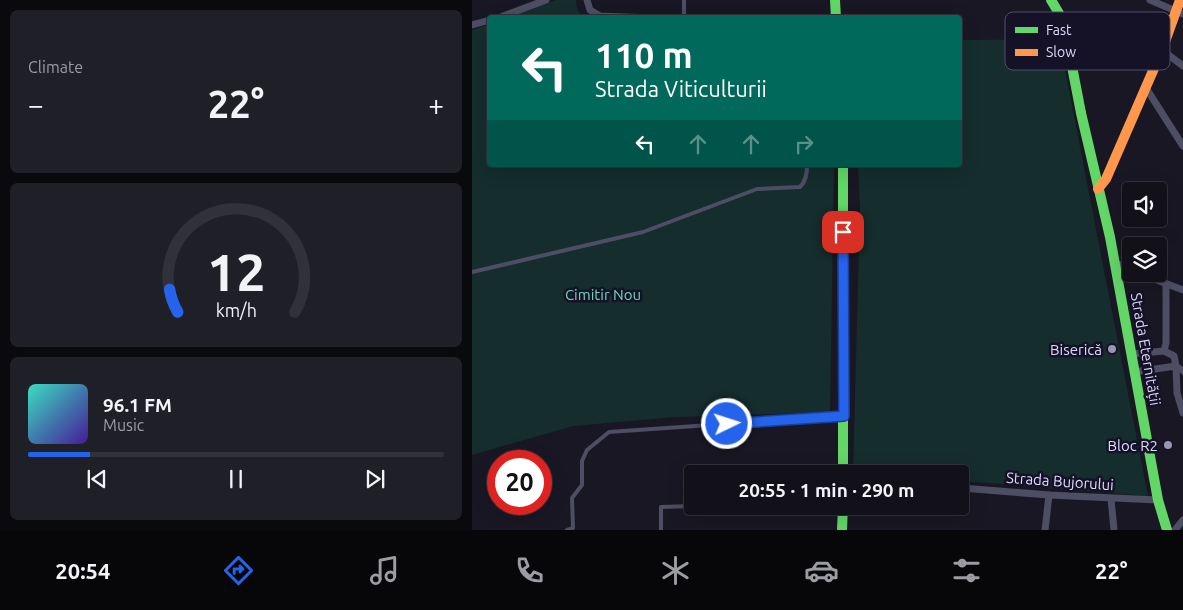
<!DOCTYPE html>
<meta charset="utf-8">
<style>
:root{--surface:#12111a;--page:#1f1f27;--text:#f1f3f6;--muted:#9c9da2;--line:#313139;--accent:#2563eb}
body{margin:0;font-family:Ubuntu,sans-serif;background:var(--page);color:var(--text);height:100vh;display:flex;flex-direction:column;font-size:19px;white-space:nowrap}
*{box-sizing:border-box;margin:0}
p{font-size:16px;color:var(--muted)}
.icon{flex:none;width:28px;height:28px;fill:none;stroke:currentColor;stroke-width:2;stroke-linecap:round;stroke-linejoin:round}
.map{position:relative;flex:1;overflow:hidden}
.details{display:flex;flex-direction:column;gap:10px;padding:10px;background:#0a090e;width:472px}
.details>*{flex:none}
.hud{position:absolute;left:15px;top:15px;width:475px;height:152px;border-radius:5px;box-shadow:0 5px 20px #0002,0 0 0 1px var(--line);background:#00695c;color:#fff;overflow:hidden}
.controls{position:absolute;left:650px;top:182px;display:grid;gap:10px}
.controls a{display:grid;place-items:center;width:45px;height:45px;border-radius:5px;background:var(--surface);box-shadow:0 5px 20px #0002,0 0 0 1px var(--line);font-size:25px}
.speed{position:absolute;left:15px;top:450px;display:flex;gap:10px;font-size:25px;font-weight:700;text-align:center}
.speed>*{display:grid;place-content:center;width:65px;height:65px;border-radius:50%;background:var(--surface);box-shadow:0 5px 20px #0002,0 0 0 1px var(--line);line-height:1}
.speed .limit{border:8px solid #d22;background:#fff;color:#111}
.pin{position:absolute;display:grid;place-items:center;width:42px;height:42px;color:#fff;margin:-21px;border-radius:10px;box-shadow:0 2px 8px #0006}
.me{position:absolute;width:55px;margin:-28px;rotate:86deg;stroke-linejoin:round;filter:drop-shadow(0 0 4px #0008)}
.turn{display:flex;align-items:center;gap:18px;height:105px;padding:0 25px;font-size:22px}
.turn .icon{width:65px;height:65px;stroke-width:2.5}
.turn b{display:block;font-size:35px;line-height:42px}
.lanes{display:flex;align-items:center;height:48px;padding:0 25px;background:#0003;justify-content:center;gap:25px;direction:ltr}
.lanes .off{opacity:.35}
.big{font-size:38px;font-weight:700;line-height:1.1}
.details .card{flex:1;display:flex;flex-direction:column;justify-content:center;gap:8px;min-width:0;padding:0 18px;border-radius:8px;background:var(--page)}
.details .dial{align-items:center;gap:0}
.dial svg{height:130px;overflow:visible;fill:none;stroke:var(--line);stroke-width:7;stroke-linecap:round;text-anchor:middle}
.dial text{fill:var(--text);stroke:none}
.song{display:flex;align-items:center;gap:15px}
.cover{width:60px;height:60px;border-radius:8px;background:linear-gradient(135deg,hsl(170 70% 55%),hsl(260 70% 35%))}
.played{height:5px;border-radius:2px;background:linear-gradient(90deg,var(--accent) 15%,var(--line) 15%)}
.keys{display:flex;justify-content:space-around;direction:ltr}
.heat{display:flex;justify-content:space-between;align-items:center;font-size:28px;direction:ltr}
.trip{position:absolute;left:212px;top:465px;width:285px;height:50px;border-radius:5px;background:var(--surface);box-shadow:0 5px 20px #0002,0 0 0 1px var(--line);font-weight:700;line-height:50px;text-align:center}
.dock{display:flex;height:80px;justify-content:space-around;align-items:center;background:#07070a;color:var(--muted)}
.dock .icon{width:35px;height:35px}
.dock .selected{color:var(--accent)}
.dock b{font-size:22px;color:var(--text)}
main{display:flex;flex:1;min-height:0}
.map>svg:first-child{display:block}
</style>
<main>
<section class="details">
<div class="card"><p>Climate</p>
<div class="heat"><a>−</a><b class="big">22°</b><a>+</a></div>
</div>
<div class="card dial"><svg viewBox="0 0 100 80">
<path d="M14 69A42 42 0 1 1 86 69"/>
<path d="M14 69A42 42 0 0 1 9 55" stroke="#2563eb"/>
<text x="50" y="56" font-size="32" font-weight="700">12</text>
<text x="50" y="72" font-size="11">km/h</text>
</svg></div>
<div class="card">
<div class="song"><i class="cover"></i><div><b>96.1 FM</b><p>Music</p></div></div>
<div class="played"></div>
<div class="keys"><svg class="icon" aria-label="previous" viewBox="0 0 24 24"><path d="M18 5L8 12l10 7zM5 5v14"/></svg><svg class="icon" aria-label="pause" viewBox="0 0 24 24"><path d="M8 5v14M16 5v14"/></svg><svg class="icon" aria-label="next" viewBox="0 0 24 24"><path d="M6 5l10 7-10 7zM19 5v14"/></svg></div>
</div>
</section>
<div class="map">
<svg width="711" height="530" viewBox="0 0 711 530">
<rect width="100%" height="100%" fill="#181723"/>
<g fill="#152d2d">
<path d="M 84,0 L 104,0 C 104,7 106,12 111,17 L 34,18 Z"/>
<path d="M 17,24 L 18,165 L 362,165 L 358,412 L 204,417 L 101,426 L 0,455 L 0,30 Z"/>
<path d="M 587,39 L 676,496 L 489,481 L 489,474 L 402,474 L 381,472 L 388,208 L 386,165 L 488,165 L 488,40 Z"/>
</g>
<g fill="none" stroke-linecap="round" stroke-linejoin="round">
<g stroke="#4d4d63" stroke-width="4">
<path d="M 212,18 L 212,0"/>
<path d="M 0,272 L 171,232 L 285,189 L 328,187 C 334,181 335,174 335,165"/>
<path d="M 95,530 L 101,528 L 100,498 L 110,485 L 110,461 L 115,450 L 137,432 L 370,416"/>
<path d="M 189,530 L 189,507 L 221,506"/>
</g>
<g stroke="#4d4d63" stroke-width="7">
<path d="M 115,0 L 118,10 L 128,16 L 179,18"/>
<path d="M 678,0 L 711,14"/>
<path d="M 26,18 L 74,0"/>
<path d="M 0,25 L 18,20"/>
<path d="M 690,50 L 711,66"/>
<path d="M 674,88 L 711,146"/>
<path d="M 643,263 L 659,269"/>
<path d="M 669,274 L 711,290"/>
<path d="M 692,351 L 702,356 L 704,366 L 711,371"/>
<path d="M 659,354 L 692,351 L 694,343 L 694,284"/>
<path d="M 662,372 L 704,366 L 705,393 L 711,413"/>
<path d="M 489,488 L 577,495 L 686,500"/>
<path d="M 639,499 L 642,530"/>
<path d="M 573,530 L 577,495"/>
<path d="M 703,530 L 711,520"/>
</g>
<g stroke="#63d668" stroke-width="10">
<path d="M 363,0 L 364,18"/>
<path d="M 579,0 L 588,15 L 593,30 L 609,113 L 638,237 L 686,500 L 695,530"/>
<path d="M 371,165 L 371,474"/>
<path d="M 370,530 L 371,506"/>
</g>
<path stroke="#ff974d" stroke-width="10" d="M 626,189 L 634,179 L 690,50 L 708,0"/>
</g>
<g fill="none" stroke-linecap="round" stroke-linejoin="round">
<defs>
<path id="route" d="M 255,424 L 372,416 L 371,232"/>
</defs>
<use href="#route" stroke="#184099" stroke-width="12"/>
<use href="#route" stroke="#2563eb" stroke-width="9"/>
</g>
<g fill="#9996b1" stroke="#151228" stroke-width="2">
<circle cx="640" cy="349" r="5"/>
<circle cx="696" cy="445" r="5"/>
</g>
<g text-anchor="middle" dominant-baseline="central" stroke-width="5" stroke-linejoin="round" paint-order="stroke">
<g font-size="15" fill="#6bd9b8" stroke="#151228">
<text x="131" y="294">Cimitir Nou</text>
</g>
<g font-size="15" fill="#dedbfd" stroke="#151228" text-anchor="end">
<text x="630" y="349">Biserică</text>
<text x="686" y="445">Bloc R2</text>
</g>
<g font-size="15" fill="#dedbfd" stroke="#151228">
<text transform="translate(674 349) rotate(80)">Strada Eternității</text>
<text transform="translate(588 481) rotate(4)">Strada Bujorului</text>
</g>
</g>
<rect x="533" y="12" width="165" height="58" rx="8" fill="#151228" stroke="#514e68" stroke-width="1"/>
<rect x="543" y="27" width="23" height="6" fill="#63d668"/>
<rect x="543" y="49" width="23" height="7" fill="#ff974d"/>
<g font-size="14" fill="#dedbfd">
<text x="574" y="35">Fast</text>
<text x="574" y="57">Slow</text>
</g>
</svg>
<div class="controls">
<a><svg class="icon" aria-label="sound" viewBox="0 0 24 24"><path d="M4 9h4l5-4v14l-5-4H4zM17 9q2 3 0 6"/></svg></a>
<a><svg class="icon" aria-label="layers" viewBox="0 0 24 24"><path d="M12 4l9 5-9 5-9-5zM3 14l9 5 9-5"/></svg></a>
</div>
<div class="speed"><div class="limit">20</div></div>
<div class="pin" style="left:371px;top:232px;background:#d93025"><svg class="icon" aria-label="arrive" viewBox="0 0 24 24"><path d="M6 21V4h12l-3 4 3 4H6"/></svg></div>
<svg class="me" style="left:255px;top:424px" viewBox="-20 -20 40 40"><circle r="17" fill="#2563eb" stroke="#fff" stroke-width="3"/><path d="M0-11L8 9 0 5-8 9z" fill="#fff"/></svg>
<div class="trip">20:55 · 1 min · 290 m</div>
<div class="hud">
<div class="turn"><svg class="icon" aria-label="left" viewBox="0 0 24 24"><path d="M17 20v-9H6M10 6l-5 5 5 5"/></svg><div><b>110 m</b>Strada Viticulturii</div></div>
<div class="lanes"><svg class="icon" aria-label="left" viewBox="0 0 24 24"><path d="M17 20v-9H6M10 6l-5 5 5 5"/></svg><svg class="icon off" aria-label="ahead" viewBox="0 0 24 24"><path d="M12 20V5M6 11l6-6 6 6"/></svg><svg class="icon off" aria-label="ahead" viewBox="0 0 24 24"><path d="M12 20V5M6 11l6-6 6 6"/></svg><svg class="icon off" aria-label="right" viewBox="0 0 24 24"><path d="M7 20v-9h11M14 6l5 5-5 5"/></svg></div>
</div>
</div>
</main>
<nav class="dock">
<b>20:54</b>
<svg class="icon selected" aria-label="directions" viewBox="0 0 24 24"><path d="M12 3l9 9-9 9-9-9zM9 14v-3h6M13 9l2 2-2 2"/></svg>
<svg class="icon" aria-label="music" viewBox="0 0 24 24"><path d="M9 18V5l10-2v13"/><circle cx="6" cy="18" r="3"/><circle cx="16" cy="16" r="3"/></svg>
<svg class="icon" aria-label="phone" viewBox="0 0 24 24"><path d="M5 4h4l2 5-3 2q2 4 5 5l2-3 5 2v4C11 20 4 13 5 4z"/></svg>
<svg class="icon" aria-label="climate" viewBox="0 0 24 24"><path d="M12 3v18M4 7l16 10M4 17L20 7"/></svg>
<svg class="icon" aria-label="car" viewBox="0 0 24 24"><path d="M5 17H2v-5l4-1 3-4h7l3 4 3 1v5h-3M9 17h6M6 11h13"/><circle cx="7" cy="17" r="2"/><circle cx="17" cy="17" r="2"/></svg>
<svg class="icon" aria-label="filters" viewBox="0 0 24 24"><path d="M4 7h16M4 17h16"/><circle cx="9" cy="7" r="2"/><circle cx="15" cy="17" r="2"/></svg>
<b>22°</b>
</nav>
